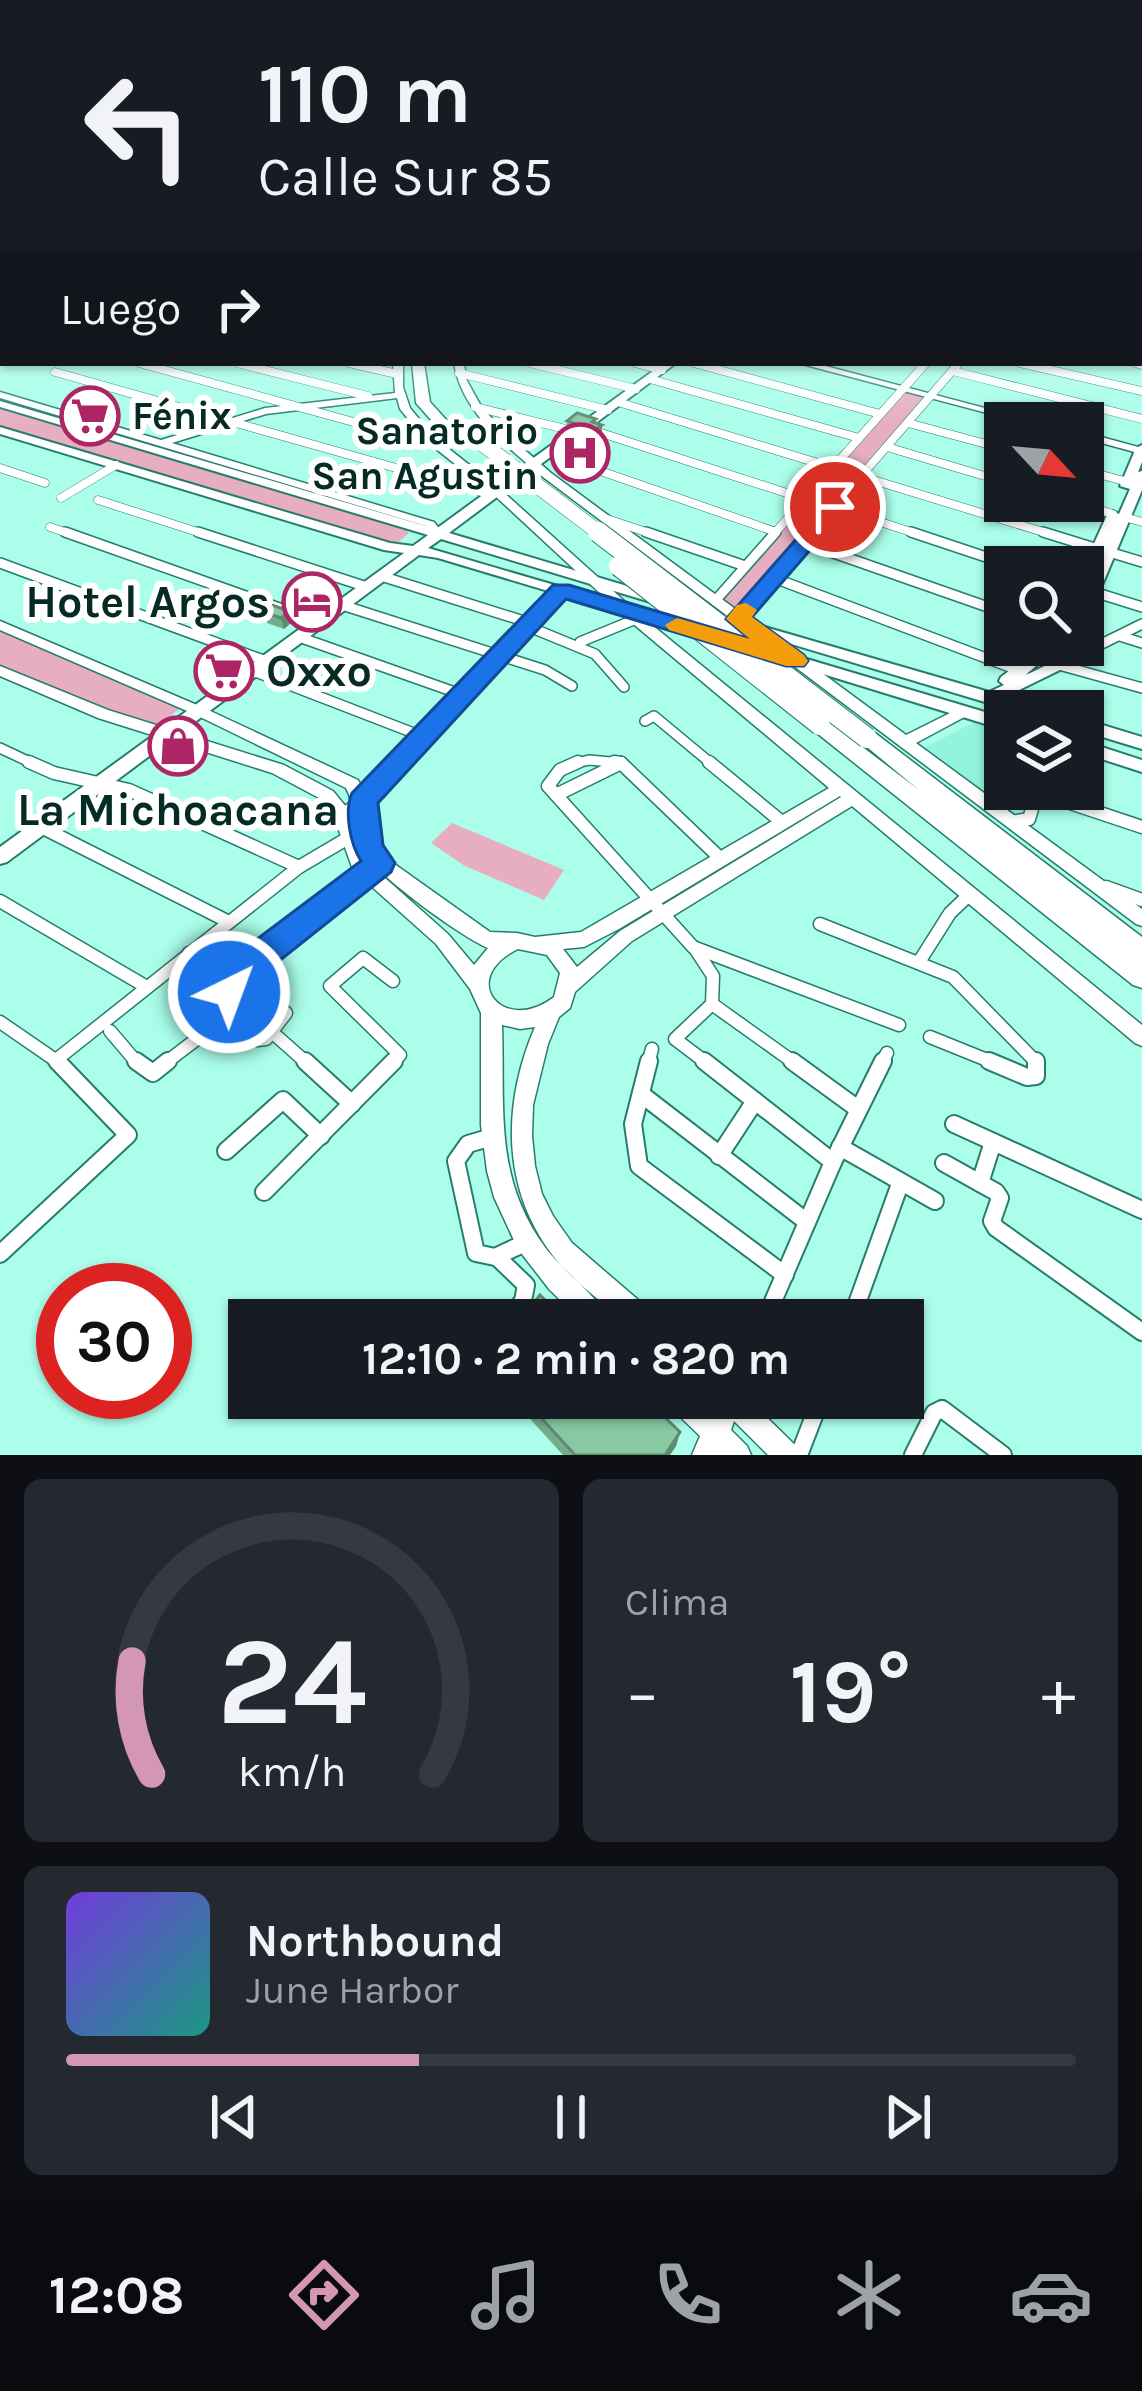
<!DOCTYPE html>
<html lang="es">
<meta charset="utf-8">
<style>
:root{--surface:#171b24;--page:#242831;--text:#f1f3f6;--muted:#9ea1a6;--line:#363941;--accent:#d396b5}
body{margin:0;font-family:Karla,sans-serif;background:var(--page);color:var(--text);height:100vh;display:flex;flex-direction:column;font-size:45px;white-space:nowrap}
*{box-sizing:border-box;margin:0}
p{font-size:39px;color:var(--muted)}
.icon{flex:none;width:66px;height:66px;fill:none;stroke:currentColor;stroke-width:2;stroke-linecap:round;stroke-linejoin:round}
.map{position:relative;height:1455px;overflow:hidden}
.sheet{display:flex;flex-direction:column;gap:24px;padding:24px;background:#0d0f14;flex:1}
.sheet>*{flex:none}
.guide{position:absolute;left:0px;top:0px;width:1143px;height:366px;box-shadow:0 3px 9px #0004;background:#171b24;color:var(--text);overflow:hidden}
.needle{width:78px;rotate:116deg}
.fabs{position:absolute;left:984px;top:402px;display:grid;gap:24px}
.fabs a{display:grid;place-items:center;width:120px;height:120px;border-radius:0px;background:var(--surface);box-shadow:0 3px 9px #0004;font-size:60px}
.speed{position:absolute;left:36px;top:1263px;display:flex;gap:24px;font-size:60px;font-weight:700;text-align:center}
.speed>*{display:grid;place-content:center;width:156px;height:156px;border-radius:50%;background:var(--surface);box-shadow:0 3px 9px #0004;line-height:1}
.speed .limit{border:18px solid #d22;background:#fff;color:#111}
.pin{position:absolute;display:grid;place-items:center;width:102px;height:102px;color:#fff;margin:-51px;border:6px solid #fff;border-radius:50%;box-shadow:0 3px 12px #0007}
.me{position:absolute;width:132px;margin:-66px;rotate:42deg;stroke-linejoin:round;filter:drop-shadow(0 0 9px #0008)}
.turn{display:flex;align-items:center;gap:42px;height:252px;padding:0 60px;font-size:54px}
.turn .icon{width:156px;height:156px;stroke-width:2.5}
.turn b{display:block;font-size:84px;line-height:102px}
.then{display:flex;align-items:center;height:114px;padding:0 60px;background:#0003;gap:24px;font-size:45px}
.big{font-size:90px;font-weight:700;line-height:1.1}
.sheet .card{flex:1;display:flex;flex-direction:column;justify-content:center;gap:18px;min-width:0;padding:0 42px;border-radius:18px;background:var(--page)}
.sheet .dial{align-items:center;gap:0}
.dial svg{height:312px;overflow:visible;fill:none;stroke:var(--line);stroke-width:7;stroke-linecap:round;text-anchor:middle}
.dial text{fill:var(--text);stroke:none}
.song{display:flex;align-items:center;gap:36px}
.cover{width:144px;height:144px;border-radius:18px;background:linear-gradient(135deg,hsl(260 70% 55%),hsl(170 70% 35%))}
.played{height:12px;border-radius:6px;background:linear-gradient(90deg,var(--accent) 35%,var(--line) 35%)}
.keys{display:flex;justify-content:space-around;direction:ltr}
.heat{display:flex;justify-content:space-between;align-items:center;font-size:66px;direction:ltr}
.sheet .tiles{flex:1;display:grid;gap:24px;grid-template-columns:1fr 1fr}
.card:last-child{grid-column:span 2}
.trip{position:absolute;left:228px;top:1299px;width:696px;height:120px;border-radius:0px;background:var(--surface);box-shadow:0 3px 9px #0004;font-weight:700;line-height:120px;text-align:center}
.tab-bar{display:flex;height:192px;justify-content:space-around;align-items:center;background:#090b0e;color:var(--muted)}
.tab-bar .icon{width:84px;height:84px}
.tab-bar .on{color:var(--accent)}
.tab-bar b{font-size:54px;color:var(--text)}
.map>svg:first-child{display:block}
</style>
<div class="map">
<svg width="1142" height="1455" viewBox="0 0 1142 1455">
<rect width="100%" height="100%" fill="#aafeea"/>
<path fill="#94f3de" d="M 974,722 L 1005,731 L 1005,789 L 1026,789 L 1006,808 L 924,748 Z"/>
<g fill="#e7adc0">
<path d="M 905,392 L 924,397 L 741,612 L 718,599 Z"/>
<path d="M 0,407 L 404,528 L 409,533 L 397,543 L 385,544 L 0,428 Z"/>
<path d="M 0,629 L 183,706 L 152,730 L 0,668 Z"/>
<path d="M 452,823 L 564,870 L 544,900 L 465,866 L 431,843 Z"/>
</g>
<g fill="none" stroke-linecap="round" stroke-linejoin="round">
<defs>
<g id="street-far3">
<path d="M 139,363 L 437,445"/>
<path d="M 237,363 L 368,396"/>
<path d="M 349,363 L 397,374"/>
<path d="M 530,363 L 636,389"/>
<path d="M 635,363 L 662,370"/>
<path d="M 694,363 L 880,414"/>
<path d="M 1020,363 L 1142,391"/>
<path d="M 1135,363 L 1142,365"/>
<path d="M 953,371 L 1142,419"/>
<path d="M 55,372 L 492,495"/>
<path d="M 459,373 L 608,410"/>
<path d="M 650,379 L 859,438"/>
<path d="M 618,402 L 1053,535"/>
<path d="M 475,407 L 578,432"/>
<path d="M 908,423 L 1005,449"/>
<path d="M 592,430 L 805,499"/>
<path d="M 887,447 L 1005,482"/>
<path d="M 566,459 L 776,532"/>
<path d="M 0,468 L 45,483"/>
<path d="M 1083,470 L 1128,482"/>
<path d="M 61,498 L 116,465"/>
<path d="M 98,500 L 207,535"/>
<path d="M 1070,501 L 1113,514"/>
<path d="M 835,507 L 920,535"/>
<path d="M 1124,517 L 1142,522"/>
<path d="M 607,519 L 655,535"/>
<path d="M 50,527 L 73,535"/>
<path d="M 773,535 L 926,363"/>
<path d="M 810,535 L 959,363"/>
</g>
<g id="street-far2">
<path d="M 65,532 L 319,622"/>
<path d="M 198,532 L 367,587"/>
<path d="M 646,532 L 745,566"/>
<path d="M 911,532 L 1016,567"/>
<path d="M 1043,532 L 1098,549"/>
<path d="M 805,543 L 1005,613"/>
<path d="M 1109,552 L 1142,562"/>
<path d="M 0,563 L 266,661"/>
<path d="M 381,576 L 530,623"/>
<path d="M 774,578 L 1023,672"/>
<path d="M 1094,592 L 1142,607"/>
<path d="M 715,601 L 776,532"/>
<path d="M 342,605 L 545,670 L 572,686"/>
<path d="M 738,619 L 813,532"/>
<path d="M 527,626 L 595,654 L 624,687"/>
<path d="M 1120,636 L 1142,643"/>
<path d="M 299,637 L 463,695"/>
<path d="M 580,642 L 636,619"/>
<path d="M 1059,665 L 1142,624"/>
<path d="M 1059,665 L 1142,688"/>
<path d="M 253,671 L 424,737"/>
<path d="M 645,721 L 654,716 L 713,765"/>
<path d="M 0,748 L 36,765"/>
<path d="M 397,765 L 561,590"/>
<path d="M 569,765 L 589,760 L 621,763"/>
</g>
<g id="street-far1">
<path d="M 29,762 L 54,773 L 129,790 L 299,867"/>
<path d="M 578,762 L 560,770 L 548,786 L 693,947 L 899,1025"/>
<path d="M 614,762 L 621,763"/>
<path d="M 709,762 L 783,823"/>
<path d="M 621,763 L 721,859"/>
<path d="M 1037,792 L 1142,827"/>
<path d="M 556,795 L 621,763"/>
<path d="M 342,815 L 363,801 L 400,762"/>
<path d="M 1011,822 L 1029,819 L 1038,789"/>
<path d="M 41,827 L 229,922"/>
<path d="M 1106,887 L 1142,900"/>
<path d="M 0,901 L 145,986"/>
<path d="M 820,924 L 953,977 L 1038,1064"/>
<path d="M 694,947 L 713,976 L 712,1004 L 675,1039 L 708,1064"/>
<path d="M 189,953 L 224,987 L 227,1016"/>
<path d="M 919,962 L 950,913 L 970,894"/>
<path d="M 225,983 L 369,871"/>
<path d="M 712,1004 L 796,1064"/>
<path d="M 227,1016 L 257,1040 L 266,1039 L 286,1013 L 239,972"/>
<path d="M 0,1022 L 61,1064"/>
<path d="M 110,1031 L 138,1064"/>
<path d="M 273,1033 L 308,1064"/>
<path d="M 930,1037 L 997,1064"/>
<path d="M 56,1060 L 299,867 L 365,828"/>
<path d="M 164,1064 L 227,1016"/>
<path d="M 391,1064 L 400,1055 L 330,986 L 363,958 L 393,981"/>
<path d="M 648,1064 L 652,1049"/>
<path d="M 881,1064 L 887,1053"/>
</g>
<g id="street">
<path d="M 136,1061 L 153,1073 L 168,1061"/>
<path d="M 305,1061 L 352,1104"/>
<path d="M 649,1061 L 633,1124 L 639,1166 L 785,1275"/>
<path d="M 704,1061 L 833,1162"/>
<path d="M 792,1061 L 858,1109"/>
<path d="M 989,1061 L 1027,1077 L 1036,1076 L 1036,1061"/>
<path d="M 641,1094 L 807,1222"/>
<path d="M 954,1124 L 1142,1210"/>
<path d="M 492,1137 L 468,1144 L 456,1161 L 476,1253 L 495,1257 L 525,1243"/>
<path d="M 840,1147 L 935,1201"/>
<path d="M 226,1151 L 283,1100 L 321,1136"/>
<path d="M 719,1156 L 755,1101"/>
<path d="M 944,1163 L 996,1192 L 1000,1198 L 992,1221 L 996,1228 L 1142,1332"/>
<path d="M 980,1183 L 993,1142"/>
<path d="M 264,1192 L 394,1061"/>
<path d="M 0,1254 L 128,1135 L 57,1061"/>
<path d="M 498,1258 L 526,1285 L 523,1301 L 507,1320"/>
<path d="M 765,1320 L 833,1162 L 883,1061"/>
<path d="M 851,1320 L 900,1184"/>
<path d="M 799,1455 L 821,1398"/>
<path d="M 913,1455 L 934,1413 L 942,1409 L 1003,1455"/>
</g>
<g id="secondary">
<rect x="1140" y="270" width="2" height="5"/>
<path d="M 393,363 L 403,363 L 403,387 L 410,408 L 434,437 L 501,490 L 641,616 L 1142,1025 L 1142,1046 L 1135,1043 L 852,806 L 632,941 L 575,992 L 570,1008 L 559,1017 L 548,1044 L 533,1105 L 532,1136 L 535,1166 L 542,1194 L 553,1216 L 572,1243 L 651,1311 L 654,1320 L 623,1320 C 600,1300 573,1281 554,1257 C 501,1189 502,1104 535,1027 L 520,1029 L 502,1025 C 505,1108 493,1179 547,1250 C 563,1270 601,1300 609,1320 L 580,1320 L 549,1289 L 518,1249 L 494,1197 L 487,1171 L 481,1125 L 481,1013 L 470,989 L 436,944 L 353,870 L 332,811 L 321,799 L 272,773 L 98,718 L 0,676 L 0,666 L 108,710 L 284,765 L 333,791 L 347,808 L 366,861 L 448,934 L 474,965 L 488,948 C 463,938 376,875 365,853 C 354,833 357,809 346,788 L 194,714 L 0,630 L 0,621 L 204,708 L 358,780 C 373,805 370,835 386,858 L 490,932 L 517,933 L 535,937 L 581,932 L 829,788 L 631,622 L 493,494 L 426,441 L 400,409 L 397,398 L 266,414 L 172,443 L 434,522 L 444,535 L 442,538 L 434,538 L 426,526 L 0,398 L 0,392 L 161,440 L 265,408 L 395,393 ZM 840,796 L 841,797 L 620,931 L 577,967 L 563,949 L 584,947 L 619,929 ZM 518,949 L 547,955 L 560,973 L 554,997 C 504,1036 456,979 518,949 Z"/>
<path d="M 454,363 L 464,363 L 466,379 L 482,408 L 510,437 L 551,473 L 906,735 L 960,708 L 970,708 L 972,711 L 970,714 L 916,743 L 1142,909 L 1142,926 L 1136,924 L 543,477 C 507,446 462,413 454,363 Z"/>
<path d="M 798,363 L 814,363 L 1042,423 L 1025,423 Z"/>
<path d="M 1083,432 L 1142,448 L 1142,454 L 1083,438 Z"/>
<path d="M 666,1398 L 698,1398 L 712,1412 L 716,1398 L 747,1398 L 796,1446 L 800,1455 L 768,1455 L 734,1421 L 731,1430 L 747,1446 L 751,1455 L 692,1455 L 700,1436 L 670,1407 Z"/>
</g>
<g id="primary">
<path d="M 664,363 L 676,363 L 449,533 L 664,597 L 666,600 L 664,603 L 654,603 L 441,539 L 428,548 L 705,629 L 707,632 L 705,635 L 695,635 L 438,558 L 419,555 L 7,862 L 0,864 L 0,847 L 404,553 L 384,550 L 0,434 L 0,427 L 390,543 L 413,546 L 428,535 L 0,407 L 0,401 L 436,529 Z"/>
<path d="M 1142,445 L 1142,462 L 1138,472 L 1142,471 L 1142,490 L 1090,614 L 1083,618 L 1083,597 L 1087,587 L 1083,588 L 1083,568 L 1107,515 L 1113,511 L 1119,514 L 1130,489 L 1120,486 L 1136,448 Z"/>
<path d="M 713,612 L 989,692 L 1004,685 L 999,681 L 1001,677 L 1043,645 L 1061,645 L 1024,676 L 1053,662 L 1061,645 L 1077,645 L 1064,668 L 1005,697 L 1040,707 L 1042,711 L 1015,711 L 708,619 L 706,616 L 708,613 Z"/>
<path d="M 753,643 L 1005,718 L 1005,730 L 748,651 L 745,648 Z"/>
<path d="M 1083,719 L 1142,737 L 1142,749 L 1083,731 Z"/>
<path d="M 1083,741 L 1142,760 L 1142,772 L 1083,753 Z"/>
</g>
<g id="highway">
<path d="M 412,363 L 424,363 L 430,402 L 458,433 L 458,439 L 448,439 L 416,403 Z"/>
<path d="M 820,718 L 827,720 L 919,790 L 856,738 L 867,731 L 875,733 L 1142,937 L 1142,988 L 1133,985 L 813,730 L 810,725 L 813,720 Z"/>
</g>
</defs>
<use href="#street-far3" stroke="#267d6d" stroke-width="9"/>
<use href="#street-far2" stroke="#267d6d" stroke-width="12"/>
<use href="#street-far1" stroke="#267d6d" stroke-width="15"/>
<use href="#street" stroke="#267d6d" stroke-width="20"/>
<use href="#secondary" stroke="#267d6d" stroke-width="3"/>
<use href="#primary" stroke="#267d6d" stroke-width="4"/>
<use href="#highway" stroke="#267d6d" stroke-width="3"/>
<use href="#street-far3" stroke="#fff" stroke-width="8"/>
<use href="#street-far2" stroke="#fff" stroke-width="9"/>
<use href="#street-far1" stroke="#fff" stroke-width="12"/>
<use href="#street" stroke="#fff" stroke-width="16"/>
<use href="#secondary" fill="#fff" fill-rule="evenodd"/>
<use href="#primary" fill="#fff" fill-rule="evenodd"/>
<use href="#highway" fill="#fff" fill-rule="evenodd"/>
<defs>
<path id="highway-bridge-far1" d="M 467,432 L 602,535"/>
<g id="highway-bridge">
<path d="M 598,532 L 867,738"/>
<path d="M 619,566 L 820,725"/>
</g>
</defs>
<use href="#highway-bridge-far1" stroke="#267d6d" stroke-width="16" stroke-linecap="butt"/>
<use href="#highway-bridge" stroke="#267d6d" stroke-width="22" stroke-linecap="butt"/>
<use href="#highway-bridge-far1" stroke="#fff" stroke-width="15"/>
<use href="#highway-bridge" stroke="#fff" stroke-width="20"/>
</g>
<g fill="#75ac8b">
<path d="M 567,421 L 602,425 L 601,455 L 595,460 L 567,451 Z"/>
<path d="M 289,611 L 292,622 L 284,629 L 267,623 L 264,612 Z"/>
<path d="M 511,1398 L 576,1398 L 589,1412 L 680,1432 L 676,1446 L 670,1455 L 563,1455 Z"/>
</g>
<g fill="#5f8c71">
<path d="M 596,419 L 596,430 L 602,425 L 601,455 L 595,460 L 595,430 L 592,422 Z"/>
<path d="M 289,611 L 292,622 L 284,629 L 281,618 Z"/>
<path d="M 680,1432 L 676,1446 L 670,1455 L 665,1455 Z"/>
</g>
<g fill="#88c8a2" stroke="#5f8c71" stroke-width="3">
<path d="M 577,413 L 596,419 L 592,422 L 602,425 L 595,430 L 567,421 Z"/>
<path d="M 272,605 L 289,611 L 281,618 L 264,612 Z"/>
<path d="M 540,1295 L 565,1320 L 520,1320 Z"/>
<path d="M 523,1398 L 576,1398 L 589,1412 L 599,1398 L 645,1398 L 680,1432 L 665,1455 L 575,1455 Z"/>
</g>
<linearGradient id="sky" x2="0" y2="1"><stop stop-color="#8ab1b1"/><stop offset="0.52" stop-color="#d9fff6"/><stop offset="1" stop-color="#d9fff6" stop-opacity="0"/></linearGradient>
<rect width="1142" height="428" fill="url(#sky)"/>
<path fill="#1a73e8" stroke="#114b97" stroke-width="3" d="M 835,501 L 846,507 L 843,512 L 752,617 L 804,655 L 808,661 L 804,666 L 786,666 L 566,599 L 378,803 L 383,845 L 395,863 L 391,872 L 245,988 L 241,1002 L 229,1007 L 217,1002 L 208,983 L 213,972 L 361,861 C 350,844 344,811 352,793 L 553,585 L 569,585 L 750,639 L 726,619 L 828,503 Z"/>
<path fill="#f59e0b" d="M 746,603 L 757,610 L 752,617 L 804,655 L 808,661 L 804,666 L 786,666 L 669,630 L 665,625 L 677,618 L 750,639 L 726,619 L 737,605 Z"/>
<defs>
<symbol id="supermarket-ring" viewBox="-11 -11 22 22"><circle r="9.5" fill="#fff" stroke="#ae2565" stroke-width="1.5"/><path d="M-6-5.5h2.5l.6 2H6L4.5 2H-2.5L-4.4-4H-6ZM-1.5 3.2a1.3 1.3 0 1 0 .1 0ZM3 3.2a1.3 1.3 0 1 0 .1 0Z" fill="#ae2565"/></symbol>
<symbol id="hospital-ring" viewBox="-11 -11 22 22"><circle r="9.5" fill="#fff" stroke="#ae2565" stroke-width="1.5"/><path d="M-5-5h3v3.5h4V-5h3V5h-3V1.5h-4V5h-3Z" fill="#ae2565"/></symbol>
<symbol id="hotel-ring" viewBox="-11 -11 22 22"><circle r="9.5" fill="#fff" stroke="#ae2565" stroke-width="1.5"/><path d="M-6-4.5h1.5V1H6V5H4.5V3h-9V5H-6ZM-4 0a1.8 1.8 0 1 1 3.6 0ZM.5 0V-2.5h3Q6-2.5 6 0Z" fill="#ae2565"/></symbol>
<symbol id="shop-ring" viewBox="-11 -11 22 22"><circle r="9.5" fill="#fff" stroke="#ae2565" stroke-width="1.5"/><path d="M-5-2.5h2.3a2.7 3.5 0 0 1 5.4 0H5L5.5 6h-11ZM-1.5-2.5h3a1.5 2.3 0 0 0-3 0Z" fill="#ae2565"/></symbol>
</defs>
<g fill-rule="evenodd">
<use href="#supermarket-ring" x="57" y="383" width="66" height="66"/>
<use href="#hospital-ring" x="547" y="420" width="66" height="66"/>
<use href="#hotel-ring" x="279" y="569" width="66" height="66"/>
<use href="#supermarket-ring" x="191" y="638" width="66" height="66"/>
<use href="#shop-ring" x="145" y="713" width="66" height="66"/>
</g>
<g text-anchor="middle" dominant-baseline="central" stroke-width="12" stroke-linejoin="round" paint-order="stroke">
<g font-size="39" font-weight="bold" fill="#062b24" stroke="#fff" text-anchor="start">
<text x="132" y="416">Fénix</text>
<text x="538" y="431" text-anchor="end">Sanatorio<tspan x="538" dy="45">San Agustin</tspan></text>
</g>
<g font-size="45" font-weight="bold" fill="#062b24" stroke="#fff" text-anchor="end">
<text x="270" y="602">Hotel Argos</text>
<text x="266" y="671" text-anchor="start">Oxxo</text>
<text x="178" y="810" text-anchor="middle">La Michoacana</text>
</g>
</g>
</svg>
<div class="fabs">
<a><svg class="needle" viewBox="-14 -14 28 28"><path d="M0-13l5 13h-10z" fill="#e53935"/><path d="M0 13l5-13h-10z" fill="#9ea1a6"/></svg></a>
<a><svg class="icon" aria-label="search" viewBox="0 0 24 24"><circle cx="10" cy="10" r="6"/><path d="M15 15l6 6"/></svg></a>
<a><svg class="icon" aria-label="layers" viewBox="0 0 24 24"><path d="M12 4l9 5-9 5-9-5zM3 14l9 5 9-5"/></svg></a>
</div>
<div class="speed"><div class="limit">30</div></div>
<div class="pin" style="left:835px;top:507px;background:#d93025"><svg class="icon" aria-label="arrive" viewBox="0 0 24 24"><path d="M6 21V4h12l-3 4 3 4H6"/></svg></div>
<svg class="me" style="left:229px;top:992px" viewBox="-20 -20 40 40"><circle r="17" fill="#1a73e8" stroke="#fff" stroke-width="3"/><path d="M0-11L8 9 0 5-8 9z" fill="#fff"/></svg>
<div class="trip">12:10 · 2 min · 820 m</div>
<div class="guide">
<div class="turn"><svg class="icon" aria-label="left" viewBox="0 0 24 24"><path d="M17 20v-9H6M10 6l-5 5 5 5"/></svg><div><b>110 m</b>Calle Sur 85</div></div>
<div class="then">Luego<svg class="icon" aria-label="right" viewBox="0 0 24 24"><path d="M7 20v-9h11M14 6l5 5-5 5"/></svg></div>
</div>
</div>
<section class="sheet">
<div class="tiles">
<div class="card dial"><svg viewBox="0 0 100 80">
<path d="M14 69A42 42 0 1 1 86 69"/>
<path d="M14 69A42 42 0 0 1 9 40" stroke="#d396b5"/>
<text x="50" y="56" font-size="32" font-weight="700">24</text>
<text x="50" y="72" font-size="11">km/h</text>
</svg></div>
<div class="card"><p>Clima</p>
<div class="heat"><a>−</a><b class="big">19°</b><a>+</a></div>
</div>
<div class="card">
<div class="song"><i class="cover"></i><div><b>Northbound</b><p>June Harbor</p></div></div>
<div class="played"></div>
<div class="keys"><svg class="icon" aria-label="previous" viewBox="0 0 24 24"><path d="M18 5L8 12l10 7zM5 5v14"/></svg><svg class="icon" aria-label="pause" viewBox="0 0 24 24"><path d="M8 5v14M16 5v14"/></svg><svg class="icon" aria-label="next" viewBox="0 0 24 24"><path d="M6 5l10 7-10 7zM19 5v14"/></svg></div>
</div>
</div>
</section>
<nav class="tab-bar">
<b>12:08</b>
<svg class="icon on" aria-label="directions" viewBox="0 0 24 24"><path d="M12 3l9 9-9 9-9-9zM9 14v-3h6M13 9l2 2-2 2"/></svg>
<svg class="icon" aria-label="music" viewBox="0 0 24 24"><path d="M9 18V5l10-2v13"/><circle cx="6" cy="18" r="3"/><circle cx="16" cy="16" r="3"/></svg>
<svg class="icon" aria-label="phone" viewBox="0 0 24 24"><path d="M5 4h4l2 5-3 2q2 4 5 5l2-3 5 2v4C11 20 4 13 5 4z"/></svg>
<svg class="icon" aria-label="climate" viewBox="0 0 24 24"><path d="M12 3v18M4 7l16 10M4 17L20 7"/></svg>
<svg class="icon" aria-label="car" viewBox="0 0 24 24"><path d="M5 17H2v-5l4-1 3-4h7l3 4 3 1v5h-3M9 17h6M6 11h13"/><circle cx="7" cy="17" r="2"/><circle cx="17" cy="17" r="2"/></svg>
</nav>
